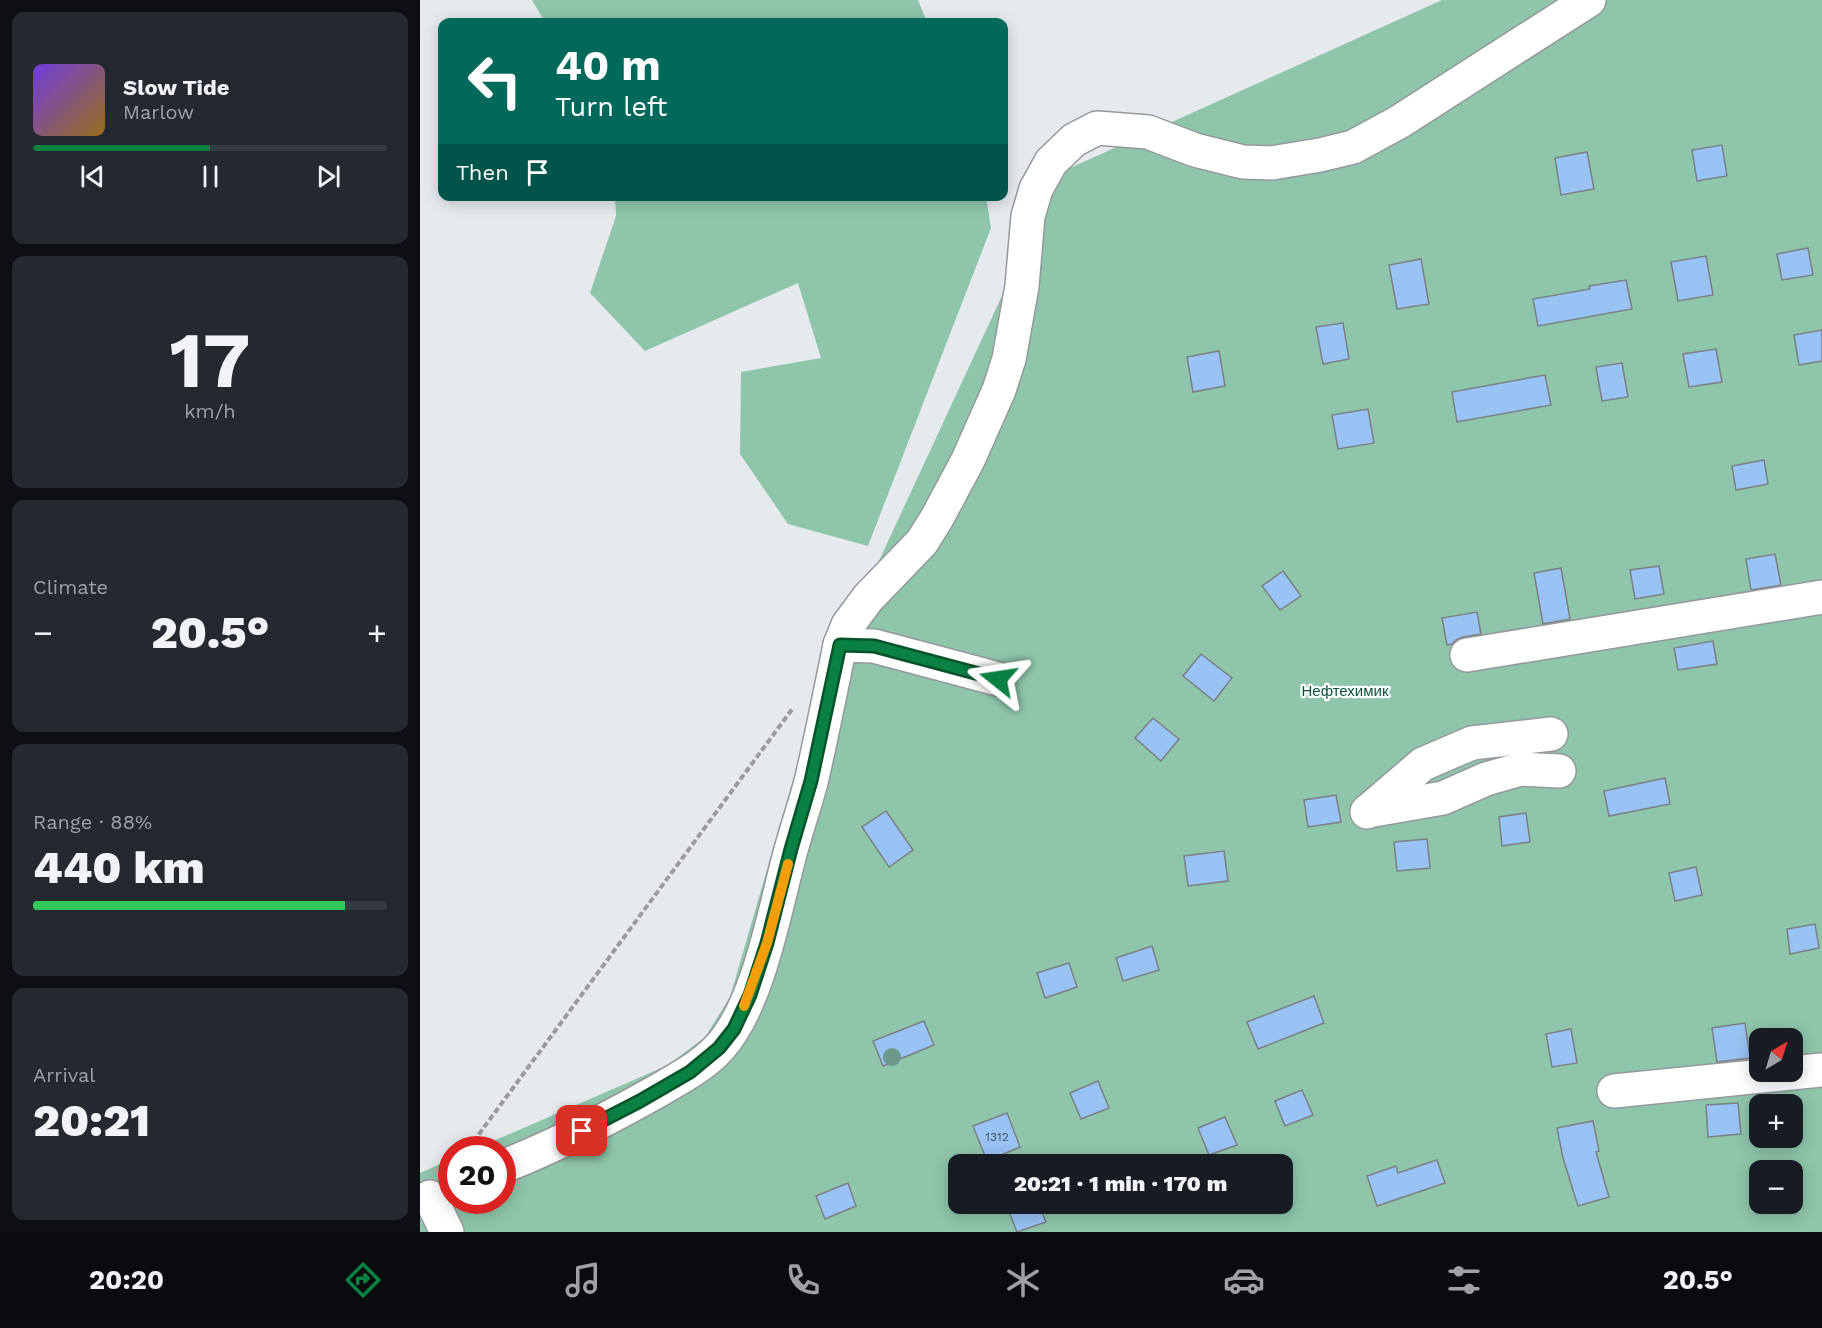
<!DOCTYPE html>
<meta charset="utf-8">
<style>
:root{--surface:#171b24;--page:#242831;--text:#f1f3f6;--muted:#9ea1a6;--line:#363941;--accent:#0b8043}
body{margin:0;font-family:"Work Sans",sans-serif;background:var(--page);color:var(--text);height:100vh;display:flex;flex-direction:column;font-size:22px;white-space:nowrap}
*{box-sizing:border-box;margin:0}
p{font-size:20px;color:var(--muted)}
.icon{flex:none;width:33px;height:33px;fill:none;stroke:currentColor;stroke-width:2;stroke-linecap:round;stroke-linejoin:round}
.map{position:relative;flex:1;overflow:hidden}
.panel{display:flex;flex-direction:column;gap:12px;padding:12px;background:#0d0f14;width:420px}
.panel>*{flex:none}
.hud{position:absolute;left:18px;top:18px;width:570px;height:183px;border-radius:12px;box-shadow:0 3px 15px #0003;background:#00695c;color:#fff;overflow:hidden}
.needle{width:39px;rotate:38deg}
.controls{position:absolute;left:1329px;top:1028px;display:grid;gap:12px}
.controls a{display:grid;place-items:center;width:54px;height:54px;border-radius:12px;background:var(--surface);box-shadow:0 3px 15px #0003;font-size:30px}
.speed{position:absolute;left:18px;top:1136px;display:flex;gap:12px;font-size:30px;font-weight:700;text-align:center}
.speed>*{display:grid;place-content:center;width:78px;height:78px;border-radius:50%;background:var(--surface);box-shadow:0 3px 15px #0003;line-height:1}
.speed .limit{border:9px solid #d22;background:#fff;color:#111}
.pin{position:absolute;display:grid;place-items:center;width:51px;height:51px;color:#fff;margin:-26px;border-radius:12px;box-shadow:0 3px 9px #0006}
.me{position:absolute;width:66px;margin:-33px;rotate:285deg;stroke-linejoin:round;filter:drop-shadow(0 0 4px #0008)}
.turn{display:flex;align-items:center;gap:21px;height:126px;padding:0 18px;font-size:27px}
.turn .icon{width:78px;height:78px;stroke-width:2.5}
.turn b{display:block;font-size:42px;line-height:51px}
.then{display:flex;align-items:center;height:57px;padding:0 18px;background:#0003;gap:12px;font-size:22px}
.big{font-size:45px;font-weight:800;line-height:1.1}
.panel .widget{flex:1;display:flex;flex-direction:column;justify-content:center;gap:9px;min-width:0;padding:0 21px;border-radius:12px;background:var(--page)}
.panel .dial{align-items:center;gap:0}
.dial b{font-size:78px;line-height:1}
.song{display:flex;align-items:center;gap:18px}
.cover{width:72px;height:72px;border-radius:9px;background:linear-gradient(135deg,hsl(260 70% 55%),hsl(40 70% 35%))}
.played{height:6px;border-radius:3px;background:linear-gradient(90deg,var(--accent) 50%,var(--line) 50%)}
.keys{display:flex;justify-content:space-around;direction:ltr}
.heat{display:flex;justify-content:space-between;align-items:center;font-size:33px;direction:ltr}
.charge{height:9px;border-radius:4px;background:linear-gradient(90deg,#34c759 88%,var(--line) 0)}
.trip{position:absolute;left:528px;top:1154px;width:345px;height:60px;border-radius:12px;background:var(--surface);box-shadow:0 3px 15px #0003;font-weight:800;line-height:60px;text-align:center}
.tabs{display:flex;height:96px;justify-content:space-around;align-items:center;background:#090b0e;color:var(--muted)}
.tabs .icon{width:42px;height:42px}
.tabs .on{color:var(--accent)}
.tabs b{font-size:27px;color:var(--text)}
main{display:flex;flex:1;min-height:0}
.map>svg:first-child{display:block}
</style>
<main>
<section class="panel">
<div class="widget">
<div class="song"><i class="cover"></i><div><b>Slow Tide</b><p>Marlow</p></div></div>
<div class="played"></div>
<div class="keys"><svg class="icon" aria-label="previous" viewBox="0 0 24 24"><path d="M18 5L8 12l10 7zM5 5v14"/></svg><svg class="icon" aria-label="pause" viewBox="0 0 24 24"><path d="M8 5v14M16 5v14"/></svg><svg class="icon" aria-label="next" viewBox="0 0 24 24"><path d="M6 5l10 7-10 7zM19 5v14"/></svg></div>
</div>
<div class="widget dial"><b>17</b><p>km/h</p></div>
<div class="widget"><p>Climate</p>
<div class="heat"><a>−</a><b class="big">20.5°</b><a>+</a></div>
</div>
<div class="widget"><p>Range · 88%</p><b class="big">440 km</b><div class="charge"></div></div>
<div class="widget"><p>Arrival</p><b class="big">20:21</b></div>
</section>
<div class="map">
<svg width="1402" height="1232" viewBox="0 0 1402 1232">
<rect width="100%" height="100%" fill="#e6eaee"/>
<g fill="#8fc5ab" fill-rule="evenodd">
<path d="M 112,0 L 498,0 L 507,22 L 125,22 Z"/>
<path d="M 1022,0 L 1402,0 L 1402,1232 L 0,1232 L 0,1173 L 31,1159 L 32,1200 L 82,1200 L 82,1149 L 55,1149 L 248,1065 L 285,1037 L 310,997 L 399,690 L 639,173 ZM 1340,1038 L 1372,1038 L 1372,1071 L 1340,1071 ZM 1340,1104 L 1372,1104 L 1372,1137 L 1340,1137 ZM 538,1164 L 862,1164 L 862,1203 L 538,1203 ZM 1340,1170 L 1372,1170 L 1372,1203 L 1340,1203 Z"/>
<path d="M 195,197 L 566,197 L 571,228 L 448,546 L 368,524 L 320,454 L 321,372 L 401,358 L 378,283 L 225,351 L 170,293 L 196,216 Z"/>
</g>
<g fill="#99c3f4" stroke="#7c7f83" stroke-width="1.5">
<path d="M 1302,145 L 1307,176 L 1277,181 L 1272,150 Z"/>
<path d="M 1167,152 L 1174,189 L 1141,195 L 1135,158 Z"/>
<path d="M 1388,248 L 1393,275 L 1362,280 L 1357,254 Z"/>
<path d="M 1286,256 L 1293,295 L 1258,301 L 1251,262 Z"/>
<path d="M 1001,259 L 1009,304 L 977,309 L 969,265 Z"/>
<path d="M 1206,280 L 1212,309 L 1118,326 L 1113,299 L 1170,289 L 1169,286 Z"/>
<path d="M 923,323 L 929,359 L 903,364 L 896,327 Z"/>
<path d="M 1402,330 L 1402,361 L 1379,365 L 1374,335 Z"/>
<path d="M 1296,349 L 1302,382 L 1269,387 L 1263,354 Z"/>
<path d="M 799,351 L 805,386 L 773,392 L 767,357 Z"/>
<path d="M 1202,363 L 1208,397 L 1182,401 L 1176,367 Z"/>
<path d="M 1125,375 L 1131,405 L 1037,422 L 1032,392 Z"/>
<path d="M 948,409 L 954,443 L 918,449 L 912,415 Z"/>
<path d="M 1344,460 L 1348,484 L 1316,490 L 1312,466 Z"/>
<path d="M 1355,554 L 1361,585 L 1331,590 L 1326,559 Z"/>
<path d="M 1239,566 L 1244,594 L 1215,599 L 1210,570 Z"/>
<path d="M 1141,568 L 1150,619 L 1123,624 L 1114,573 Z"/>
<path d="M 863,571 L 881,596 L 860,610 L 842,586 Z"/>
<path d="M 1057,612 L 1061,634 L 1043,637 L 1036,640 L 1032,644 L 1027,645 L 1022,618 Z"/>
<path d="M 1293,641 L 1297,664 L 1258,670 L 1254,648 Z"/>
<path d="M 781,654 L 812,678 L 794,701 L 763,676 Z"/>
<path d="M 733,718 L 759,739 L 741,761 L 715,738 Z"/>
<path d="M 1245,778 L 1250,804 L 1189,816 L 1184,791 Z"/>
<path d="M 916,795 L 921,822 L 888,827 L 884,800 Z"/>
<path d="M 466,811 L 493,850 L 469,867 L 442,827 Z"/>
<path d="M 1106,813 L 1110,842 L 1082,846 L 1079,817 Z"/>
<path d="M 1007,839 L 1010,868 L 977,871 L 974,842 Z"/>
<path d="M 804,851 L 808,881 L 768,886 L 764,856 Z"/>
<path d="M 1276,867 L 1282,895 L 1255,901 L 1249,873 Z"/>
<path d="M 1395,924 L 1399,948 L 1370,954 L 1367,929 Z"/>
<path d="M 732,946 L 739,970 L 703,981 L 696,958 Z"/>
<path d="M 649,963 L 657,987 L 625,998 L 617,973 Z"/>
<path d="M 894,996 L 904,1023 L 838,1049 L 827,1022 Z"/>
<path d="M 504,1021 L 514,1045 L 463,1066 L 453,1041 Z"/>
<path d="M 1325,1023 L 1330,1058 L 1297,1062 L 1292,1028 Z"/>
<path d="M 1151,1029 L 1157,1063 L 1132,1067 L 1126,1034 Z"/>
<path d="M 678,1081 L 689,1108 L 661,1119 L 650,1093 Z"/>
<path d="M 882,1090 L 893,1115 L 865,1126 L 855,1101 Z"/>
<path d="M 1318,1103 L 1321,1134 L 1288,1137 L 1286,1105 Z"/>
<path d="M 587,1113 L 600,1147 L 567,1161 L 553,1126 Z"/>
<path d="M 805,1117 L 817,1145 L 789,1155 L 778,1128 Z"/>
<path d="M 1173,1121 L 1179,1151 L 1176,1152 L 1189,1197 L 1158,1206 L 1143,1158 L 1137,1128 Z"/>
<path d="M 1017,1160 L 1025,1183 L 957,1206 L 947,1176 L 976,1166 L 978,1173 Z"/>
<path d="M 428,1183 L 436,1206 L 405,1219 L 396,1196 Z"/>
<path d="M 602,1203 L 618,1203 L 626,1222 L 597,1232 L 588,1209 Z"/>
</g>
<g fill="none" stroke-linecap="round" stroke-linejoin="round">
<defs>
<g id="minor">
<path d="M 420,645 L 454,646 L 578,679"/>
<path d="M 1047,655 L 1402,597"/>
<path d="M 948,811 L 1023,798 L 1066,779 L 1101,769 L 1139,771"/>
<path d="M 947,812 L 1003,764 L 1052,743 L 1131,734"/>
<path d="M 1194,1091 L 1402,1070"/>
<path d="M 82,1167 C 137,1145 190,1118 241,1089 C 261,1077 284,1065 300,1047 C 337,1006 354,915 368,861 C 375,833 385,806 392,778 C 402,734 411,689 420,645 L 428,625 L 448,598 L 502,542 L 517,518 L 548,460 L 579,390 L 589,359 L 602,286 L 608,216 L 616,189 L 631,162 L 654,140 L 677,128 L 728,132 L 775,150 L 823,162 L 852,163 L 900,155 L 933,147 L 979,122 L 1169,0"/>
<path d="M 10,1197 L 27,1232"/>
</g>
</defs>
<use href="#minor" stroke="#95989c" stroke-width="36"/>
<path stroke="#999b9f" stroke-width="4" stroke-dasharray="6 3" stroke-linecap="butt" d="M 48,1149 L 373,708"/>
<use href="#minor" stroke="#fff" stroke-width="33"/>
</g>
<circle fill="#6d978b" cx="472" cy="1057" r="9"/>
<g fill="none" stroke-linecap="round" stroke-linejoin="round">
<defs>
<path id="route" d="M 162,1131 L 220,1101 L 270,1072 L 299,1048 L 314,1029 L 330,995 L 347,943 L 371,849 L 391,781 L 420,645 L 454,646 L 578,679"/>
</defs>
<use href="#route" stroke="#07532c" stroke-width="15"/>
<use href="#route" stroke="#0b8043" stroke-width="10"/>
<path stroke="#f59e0b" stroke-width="10" d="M 324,1006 L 347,943 L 368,864"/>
</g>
<g text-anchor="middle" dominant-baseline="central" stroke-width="4.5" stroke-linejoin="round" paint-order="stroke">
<g font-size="12" fill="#44505d">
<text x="577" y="1137">1312</text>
</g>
<g font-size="15" fill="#0a533a" stroke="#fff">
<text x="925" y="691">Нефтехимик</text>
</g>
</g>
</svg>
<div class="controls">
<a><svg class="needle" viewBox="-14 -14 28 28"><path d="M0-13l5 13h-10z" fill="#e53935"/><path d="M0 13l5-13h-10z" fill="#9ea1a6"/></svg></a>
<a>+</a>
<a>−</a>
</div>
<div class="speed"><div class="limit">20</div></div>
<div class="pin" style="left:162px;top:1131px;background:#d93025"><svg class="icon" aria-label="arrive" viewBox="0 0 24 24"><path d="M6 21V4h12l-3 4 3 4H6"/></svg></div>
<svg class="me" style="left:578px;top:679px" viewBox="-20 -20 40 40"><path d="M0-17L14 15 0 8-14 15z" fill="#0b8043" stroke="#fff" stroke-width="4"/></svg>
<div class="trip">20:21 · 1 min · 170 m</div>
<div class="hud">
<div class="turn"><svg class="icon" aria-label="left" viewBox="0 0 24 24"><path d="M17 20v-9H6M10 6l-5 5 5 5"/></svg><div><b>40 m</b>Turn left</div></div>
<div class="then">Then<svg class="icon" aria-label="arrive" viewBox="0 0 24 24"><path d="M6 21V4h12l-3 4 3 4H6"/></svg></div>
</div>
</div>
</main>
<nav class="tabs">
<b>20:20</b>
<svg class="icon on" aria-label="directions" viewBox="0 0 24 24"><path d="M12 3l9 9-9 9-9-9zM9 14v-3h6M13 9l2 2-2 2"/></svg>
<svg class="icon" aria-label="music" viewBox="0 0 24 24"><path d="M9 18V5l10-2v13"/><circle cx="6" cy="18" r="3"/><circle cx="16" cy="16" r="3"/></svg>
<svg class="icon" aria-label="phone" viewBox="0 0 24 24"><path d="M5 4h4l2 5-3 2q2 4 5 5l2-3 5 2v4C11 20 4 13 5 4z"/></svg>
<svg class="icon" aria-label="climate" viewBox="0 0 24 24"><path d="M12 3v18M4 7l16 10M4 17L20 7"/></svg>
<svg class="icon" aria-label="car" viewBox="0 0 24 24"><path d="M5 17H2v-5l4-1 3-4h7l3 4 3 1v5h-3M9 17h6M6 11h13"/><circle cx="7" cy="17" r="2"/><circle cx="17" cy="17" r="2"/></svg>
<svg class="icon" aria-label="filters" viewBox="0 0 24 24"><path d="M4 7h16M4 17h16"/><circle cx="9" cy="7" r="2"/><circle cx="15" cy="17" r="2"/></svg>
<b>20.5°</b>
</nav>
